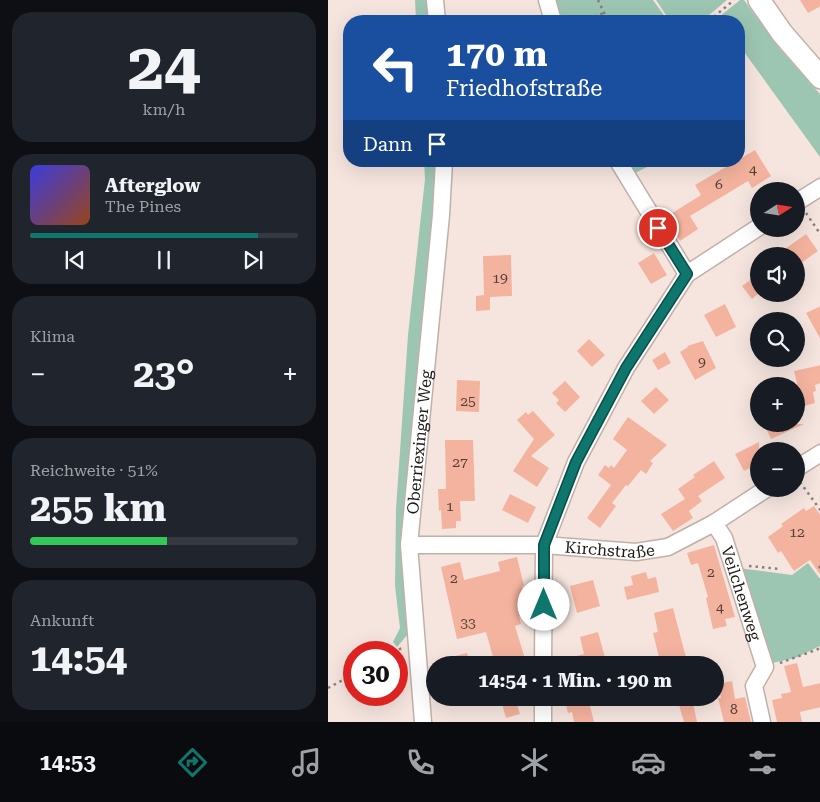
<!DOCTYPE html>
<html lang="de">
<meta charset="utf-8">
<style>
:root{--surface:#171b24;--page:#20242c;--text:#f1f3f6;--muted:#9ea1a6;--line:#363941;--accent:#0f766e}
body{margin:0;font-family:"Roboto Serif",serif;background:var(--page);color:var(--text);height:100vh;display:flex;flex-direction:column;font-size:19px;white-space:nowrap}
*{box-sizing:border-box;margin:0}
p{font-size:16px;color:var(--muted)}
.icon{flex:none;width:28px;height:28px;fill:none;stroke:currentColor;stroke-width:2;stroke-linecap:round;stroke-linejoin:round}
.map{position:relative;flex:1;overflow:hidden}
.sheet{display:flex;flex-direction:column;gap:12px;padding:12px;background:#0d0f14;width:328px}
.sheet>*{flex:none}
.guide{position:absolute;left:15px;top:15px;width:402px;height:152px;border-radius:20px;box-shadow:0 5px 20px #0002;background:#1a4fa0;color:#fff;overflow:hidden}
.needle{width:32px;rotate:78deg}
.fabs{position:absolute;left:422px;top:182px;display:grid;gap:10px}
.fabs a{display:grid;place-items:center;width:55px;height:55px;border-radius:50%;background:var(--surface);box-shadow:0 5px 20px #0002;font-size:25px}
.speed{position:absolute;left:15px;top:641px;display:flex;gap:10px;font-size:25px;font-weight:700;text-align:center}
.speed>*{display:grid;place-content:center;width:65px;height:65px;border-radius:50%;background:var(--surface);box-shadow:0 5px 20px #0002;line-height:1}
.speed .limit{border:8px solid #d22;background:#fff;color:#111}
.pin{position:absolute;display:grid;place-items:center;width:42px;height:42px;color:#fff;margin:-21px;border:2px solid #fff;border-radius:50%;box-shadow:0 1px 5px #0007}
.me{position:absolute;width:55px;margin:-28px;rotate:0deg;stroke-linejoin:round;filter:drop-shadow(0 0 4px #0008)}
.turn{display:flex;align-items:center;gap:18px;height:105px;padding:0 20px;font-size:22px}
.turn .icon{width:65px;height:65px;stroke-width:2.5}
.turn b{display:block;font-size:35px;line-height:42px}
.then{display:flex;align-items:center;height:48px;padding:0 20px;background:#0003;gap:10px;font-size:19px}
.big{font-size:38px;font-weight:700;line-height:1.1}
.sheet .card{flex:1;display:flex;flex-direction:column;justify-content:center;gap:8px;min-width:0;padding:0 18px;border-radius:20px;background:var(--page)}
.sheet .dial{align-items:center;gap:0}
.dial b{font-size:65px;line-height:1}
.song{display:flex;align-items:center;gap:15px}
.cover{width:60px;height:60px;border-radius:8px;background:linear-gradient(135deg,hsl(240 70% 55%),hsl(20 70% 35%))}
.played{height:5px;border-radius:2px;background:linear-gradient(90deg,var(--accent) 85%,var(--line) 85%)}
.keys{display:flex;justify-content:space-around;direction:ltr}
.heat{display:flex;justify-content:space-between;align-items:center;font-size:28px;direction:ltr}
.charge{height:8px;border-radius:4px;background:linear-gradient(90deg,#34c759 51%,var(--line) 0)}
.trip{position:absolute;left:98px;top:656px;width:298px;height:50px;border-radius:25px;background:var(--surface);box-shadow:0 5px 20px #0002;font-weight:700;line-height:50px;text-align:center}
.tabs{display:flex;height:80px;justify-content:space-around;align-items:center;background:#090b0e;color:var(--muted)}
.tabs .icon{width:35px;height:35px}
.tabs .selected{color:var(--accent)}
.tabs b{font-size:22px;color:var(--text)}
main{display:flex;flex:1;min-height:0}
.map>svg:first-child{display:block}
</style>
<main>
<section class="sheet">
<div class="card dial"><b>24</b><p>km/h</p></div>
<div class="card">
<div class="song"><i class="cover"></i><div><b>Afterglow</b><p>The Pines</p></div></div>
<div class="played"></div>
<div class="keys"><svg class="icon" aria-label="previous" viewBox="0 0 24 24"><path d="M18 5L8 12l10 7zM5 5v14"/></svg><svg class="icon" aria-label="pause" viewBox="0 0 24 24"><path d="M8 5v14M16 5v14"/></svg><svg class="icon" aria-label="next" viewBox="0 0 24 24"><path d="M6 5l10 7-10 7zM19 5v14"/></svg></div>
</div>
<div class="card"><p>Klima</p>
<div class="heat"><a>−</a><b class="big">23°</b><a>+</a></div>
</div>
<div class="card"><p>Reichweite · 51%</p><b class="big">255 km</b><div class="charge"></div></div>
<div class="card"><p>Ankunft</p><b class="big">14:54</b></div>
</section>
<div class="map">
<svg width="493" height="722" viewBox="0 0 493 722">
<rect width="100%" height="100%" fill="#f6e5df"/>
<g fill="#9dc6b2">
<path d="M 87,0 L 99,0 L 100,21 L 88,21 Z"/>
<path d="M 224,0 L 325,0 L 340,21 L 230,21 Z"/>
<path d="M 328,0 L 399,0 L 374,21 L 342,21 Z"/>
<path d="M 412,0 L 416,0 L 452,49 L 492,94 L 492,157 L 411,45 L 411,21 L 394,21 L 391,17 Z"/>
<path d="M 96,161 L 107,161 L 105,214 L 80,634 L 69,647 L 65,642 L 72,628 L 67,586 L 68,509 L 80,335 L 97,179 Z"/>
<path d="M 298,161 L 331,161 L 305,174 Z"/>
<path d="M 480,563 L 492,579 L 492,646 L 467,658 L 440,664 L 410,568 L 464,575 Z"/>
</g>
<g fill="#f4b39e">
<path d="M 472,0 L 493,0 L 493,6 L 480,13 Z"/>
<path d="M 427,150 L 443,176 L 424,188 L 420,181 L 362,216 L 370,229 L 352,241 L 338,217 L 373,195 L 367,185 Z"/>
<path d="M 478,234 L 490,251 L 469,266 L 469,256 L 447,256 Z"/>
<path d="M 326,253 L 339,275 L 323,284 L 310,263 Z"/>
<path d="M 183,255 L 184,296 L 162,297 L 162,310 L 148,311 L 148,296 L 156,295 L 155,256 Z"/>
<path d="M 431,274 L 431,293 L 424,299 L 414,286 Z"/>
<path d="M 397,304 L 408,327 L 388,337 L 376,315 Z"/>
<path d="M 493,306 L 493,340 L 478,313 Z"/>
<path d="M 261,339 L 277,355 L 264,367 L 249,351 Z"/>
<path d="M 375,341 L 388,368 L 367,380 L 352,352 L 360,347 L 359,346 Z"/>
<path d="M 337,352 L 343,363 L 330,370 L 324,360 Z"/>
<path d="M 493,365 L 493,383 L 487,385 L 488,391 L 485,392 L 487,403 L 469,408 L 469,383 L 466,371 Z"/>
<path d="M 129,380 L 152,381 L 151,412 L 128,411 Z"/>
<path d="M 237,381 L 252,397 L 237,412 L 228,403 L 231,400 L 224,393 Z"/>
<path d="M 328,387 L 341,400 L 326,414 L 313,401 Z"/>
<path d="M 205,411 L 227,435 L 203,456 L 221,468 L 209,487 L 185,471 L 206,439 L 189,420 L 198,412 L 200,415 Z"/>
<path d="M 300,417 L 339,445 L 322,461 L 325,463 L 318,474 L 313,470 L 300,486 L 298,485 L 284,503 L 288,506 L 272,528 L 259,518 L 283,485 L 270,475 L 277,465 L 281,468 L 283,465 L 286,468 L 299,450 L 285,439 Z"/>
<path d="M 436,424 L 476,424 L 443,439 Z"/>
<path d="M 117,440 L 145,440 L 147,501 L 132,501 L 133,521 L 128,521 L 128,528 L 114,529 L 113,510 L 111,511 L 110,489 L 118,489 Z"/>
<path d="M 431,442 L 431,464 L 416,471 L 407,454 Z"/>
<path d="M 386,461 L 397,478 L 370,496 L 374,501 L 361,511 L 365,518 L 345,531 L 333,514 L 357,499 L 350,489 L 367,477 L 365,475 Z"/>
<path d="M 182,494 L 208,507 L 200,523 L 174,510 Z"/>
<path d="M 486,506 L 493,516 L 493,576 L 482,560 L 466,571 L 453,551 L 450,553 L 440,537 L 455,526 L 453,524 L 476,508 L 478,511 Z"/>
<path d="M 386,545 L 407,617 L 397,619 L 399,626 L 385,629 L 378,598 L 380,597 L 370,563 L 363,565 L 359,553 Z"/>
<path d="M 189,557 L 196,586 L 194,586 L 198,614 L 191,616 L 193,624 L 187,626 L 197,659 L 190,661 L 191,665 L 171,665 L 168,656 L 165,657 L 158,632 L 129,639 L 113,567 L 132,562 L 136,580 L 172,571 L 170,562 Z"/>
<path d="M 318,572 L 320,579 L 328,577 L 331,592 L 299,600 L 296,587 L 305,585 L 303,576 Z"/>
<path d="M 265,580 L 272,606 L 249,613 L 242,586 Z"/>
<path d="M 345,608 L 360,665 L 333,665 L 325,633 L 330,632 L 326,613 Z"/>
<path d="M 270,632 L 279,665 L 231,665 L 230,661 L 256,654 L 252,637 Z"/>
<path d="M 139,653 L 143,665 L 108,665 L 107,661 Z"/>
<path d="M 469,663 L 475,687 L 493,683 L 493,707 L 472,712 L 474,722 L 449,722 L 444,700 L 454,698 L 453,694 L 463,692 L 456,666 Z"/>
<path d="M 404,681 L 407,699 L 417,697 L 423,722 L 396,722 L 390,698 L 393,698 L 390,684 Z"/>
<path d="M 181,698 L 187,698 L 192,714 L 178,718 L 173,700 Z"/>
<path d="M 249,698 L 260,698 L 266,722 L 246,722 L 244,712 L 240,713 L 237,701 Z"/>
<path d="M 349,698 L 364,698 L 369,722 L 356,722 Z"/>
</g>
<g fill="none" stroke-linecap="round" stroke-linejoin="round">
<defs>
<g id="minor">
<path d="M 107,0 L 109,21"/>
<path d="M 219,0 L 225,21"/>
<path d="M 290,161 L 359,274"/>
<path d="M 469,202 L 493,187"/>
<path d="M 469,468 L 493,453"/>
<path id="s1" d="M 386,523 L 396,538 L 437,667 L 426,686 L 434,722"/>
<path id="s2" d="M 81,545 L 216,545 L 308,552 L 340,547 L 386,523 L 438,489"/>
<path d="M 215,665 L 216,545 L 248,462 L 298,368 L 359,274 L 431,227"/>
<path id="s3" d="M 95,722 L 81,545 L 113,215 L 116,161"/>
<path d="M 215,722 L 215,698"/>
</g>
<path id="major" d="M 431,0 L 454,33 L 493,78"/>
</defs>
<use href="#minor" stroke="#c0b0aa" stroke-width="19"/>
<use href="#major" stroke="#c0b0aa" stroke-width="24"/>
<g stroke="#897e79" stroke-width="2.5" stroke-dasharray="2.5 4" stroke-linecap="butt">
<path d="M 270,0 L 280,21"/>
<path d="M 254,21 L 276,13"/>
<path d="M 381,21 L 406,0"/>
<path d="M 478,213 L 493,235"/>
<path d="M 472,482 L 493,511"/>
<path d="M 421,566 L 452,569"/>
<path d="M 491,566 L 493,570"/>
<path d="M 65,652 L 74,648"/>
<path d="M 452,663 L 493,648"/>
<path d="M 0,688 L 26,674"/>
</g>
<use href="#minor" stroke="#fff" stroke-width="16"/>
<use href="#major" stroke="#fff" stroke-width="21"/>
</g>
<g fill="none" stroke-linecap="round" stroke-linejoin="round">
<defs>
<path id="route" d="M 216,605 L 216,545 L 248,462 L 298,368 L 359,274 L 330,228"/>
</defs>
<use href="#route" stroke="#0a4d48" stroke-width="12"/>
<use href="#route" stroke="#0f766e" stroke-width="9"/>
</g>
<g text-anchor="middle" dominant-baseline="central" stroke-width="4" stroke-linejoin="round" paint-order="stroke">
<g font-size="14" fill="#544038">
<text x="425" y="169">4</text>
<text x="391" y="184">6</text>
<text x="172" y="278">19</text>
<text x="374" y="362">9</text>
<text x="140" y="401">25</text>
<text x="132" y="462">27</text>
<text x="122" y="506">1</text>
<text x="469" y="532">12</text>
<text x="383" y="572">2</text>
<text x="126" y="578">2</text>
<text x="392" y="607">4</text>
<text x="140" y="623">33</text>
<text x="406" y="709">8</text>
</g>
<g font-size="16" fill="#1e1916" stroke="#fef4f0">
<text stroke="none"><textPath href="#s3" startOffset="281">Oberriexinger Weg</textPath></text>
<text stroke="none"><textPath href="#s2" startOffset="201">Kirchstraße</textPath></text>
<text stroke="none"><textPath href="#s1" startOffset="76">Veilchenweg</textPath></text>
</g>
</g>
</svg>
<div class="fabs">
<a><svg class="needle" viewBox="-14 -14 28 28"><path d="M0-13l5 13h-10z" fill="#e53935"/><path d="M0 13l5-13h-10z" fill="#9ea1a6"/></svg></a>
<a><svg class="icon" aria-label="sound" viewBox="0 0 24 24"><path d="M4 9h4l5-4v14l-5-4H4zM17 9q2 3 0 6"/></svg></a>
<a><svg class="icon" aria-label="search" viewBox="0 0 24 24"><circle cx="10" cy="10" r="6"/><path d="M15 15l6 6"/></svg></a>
<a>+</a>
<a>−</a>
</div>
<div class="speed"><div class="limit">30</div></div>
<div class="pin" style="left:330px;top:228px;background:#d93025"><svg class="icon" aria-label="arrive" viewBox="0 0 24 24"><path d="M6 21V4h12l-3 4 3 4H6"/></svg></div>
<svg class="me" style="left:216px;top:605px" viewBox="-20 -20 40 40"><circle r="19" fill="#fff"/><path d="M0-13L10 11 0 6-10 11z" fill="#0f766e"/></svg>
<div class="trip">14:54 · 1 Min. · 190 m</div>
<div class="guide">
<div class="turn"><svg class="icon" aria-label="left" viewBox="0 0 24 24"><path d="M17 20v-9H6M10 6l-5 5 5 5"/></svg><div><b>170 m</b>Friedhofstraße</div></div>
<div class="then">Dann<svg class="icon" aria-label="arrive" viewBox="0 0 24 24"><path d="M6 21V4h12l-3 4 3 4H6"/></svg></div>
</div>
</div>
</main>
<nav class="tabs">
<b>14:53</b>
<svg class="icon selected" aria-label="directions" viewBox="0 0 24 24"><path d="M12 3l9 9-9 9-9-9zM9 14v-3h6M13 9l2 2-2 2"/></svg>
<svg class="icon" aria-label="music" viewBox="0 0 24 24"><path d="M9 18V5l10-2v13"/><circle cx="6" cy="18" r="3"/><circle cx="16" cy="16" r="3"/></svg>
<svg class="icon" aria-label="phone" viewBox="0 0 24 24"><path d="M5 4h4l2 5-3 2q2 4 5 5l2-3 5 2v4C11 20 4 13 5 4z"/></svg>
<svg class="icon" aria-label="climate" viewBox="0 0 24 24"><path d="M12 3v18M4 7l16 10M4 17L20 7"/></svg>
<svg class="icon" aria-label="car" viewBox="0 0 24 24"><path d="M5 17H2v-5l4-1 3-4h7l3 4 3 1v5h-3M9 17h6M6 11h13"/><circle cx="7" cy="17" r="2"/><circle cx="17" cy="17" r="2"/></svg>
<svg class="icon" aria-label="filters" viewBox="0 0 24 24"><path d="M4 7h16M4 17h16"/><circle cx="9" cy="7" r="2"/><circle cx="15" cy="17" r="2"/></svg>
</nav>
